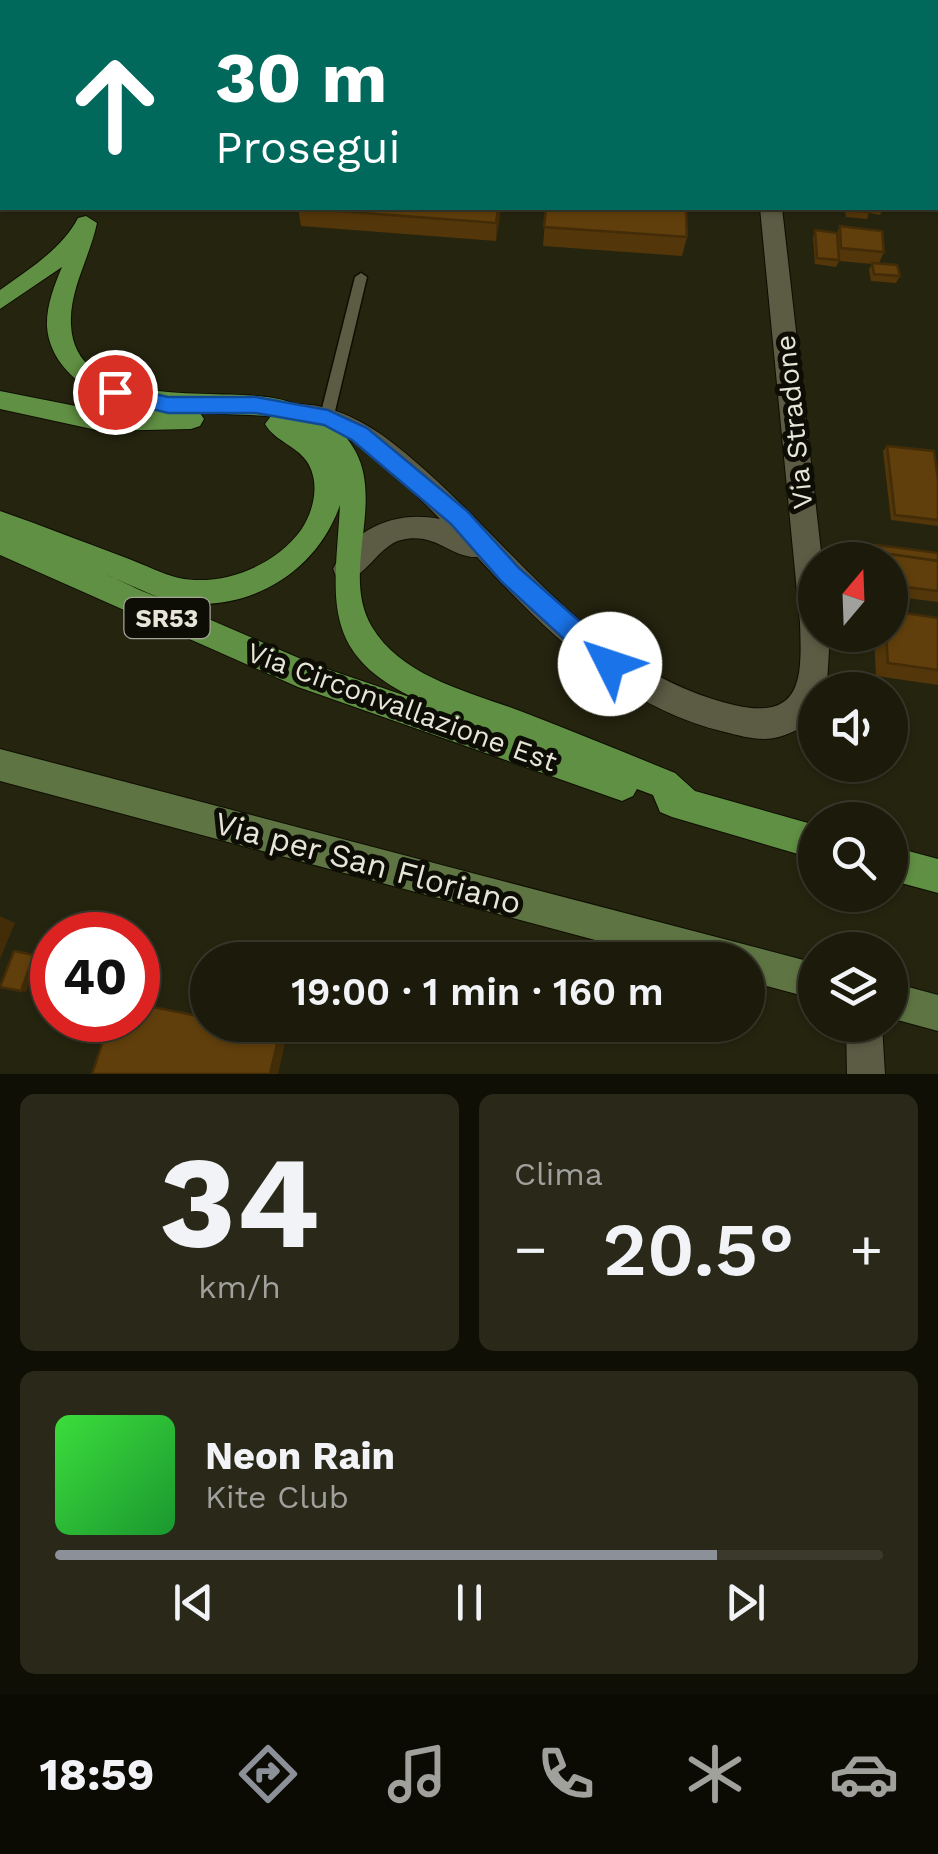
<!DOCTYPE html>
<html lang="it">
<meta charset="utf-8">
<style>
:root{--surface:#1c1b0b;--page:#292819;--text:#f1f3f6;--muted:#a0a19d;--line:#3a392c;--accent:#8c9099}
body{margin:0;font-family:"Work Sans",sans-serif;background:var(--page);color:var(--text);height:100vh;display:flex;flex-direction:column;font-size:38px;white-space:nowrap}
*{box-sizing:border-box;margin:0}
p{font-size:32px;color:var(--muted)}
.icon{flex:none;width:55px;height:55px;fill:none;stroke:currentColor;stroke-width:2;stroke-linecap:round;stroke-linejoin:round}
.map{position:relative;height:1074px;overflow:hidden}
.drawer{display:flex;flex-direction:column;gap:20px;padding:20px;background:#0f0f06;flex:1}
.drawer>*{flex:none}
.hud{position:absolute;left:0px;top:0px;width:940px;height:210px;box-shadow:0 2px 8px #0004,0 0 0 2px var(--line);background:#00695c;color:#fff;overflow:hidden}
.needle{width:65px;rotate:19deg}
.controls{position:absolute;left:798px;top:542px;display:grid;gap:20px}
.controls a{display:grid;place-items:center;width:110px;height:110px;border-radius:50%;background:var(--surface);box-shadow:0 2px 8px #0004,0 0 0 2px var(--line);font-size:50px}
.speed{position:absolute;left:30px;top:912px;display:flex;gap:20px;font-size:50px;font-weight:700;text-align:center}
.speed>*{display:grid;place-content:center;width:130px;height:130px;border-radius:50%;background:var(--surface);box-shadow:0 2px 8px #0004,0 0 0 2px var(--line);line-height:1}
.speed .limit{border:15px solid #d22;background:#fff;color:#111}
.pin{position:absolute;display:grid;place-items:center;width:85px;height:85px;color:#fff;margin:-42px;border:5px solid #fff;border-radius:50%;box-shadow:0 2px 10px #0007}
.me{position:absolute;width:110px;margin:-55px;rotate:311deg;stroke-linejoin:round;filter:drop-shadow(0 0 8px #0008)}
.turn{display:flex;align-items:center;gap:35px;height:210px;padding:0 50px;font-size:45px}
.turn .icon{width:130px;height:130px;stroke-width:2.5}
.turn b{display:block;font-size:70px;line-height:85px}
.big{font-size:75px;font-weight:600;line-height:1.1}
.drawer .tile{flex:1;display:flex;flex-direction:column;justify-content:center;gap:15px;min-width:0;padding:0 35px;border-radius:15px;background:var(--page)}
.drawer .dial{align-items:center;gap:0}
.dial b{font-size:130px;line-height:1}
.song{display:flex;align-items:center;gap:30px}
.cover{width:120px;height:120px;border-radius:15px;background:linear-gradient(135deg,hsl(120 70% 55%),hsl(130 70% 35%))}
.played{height:10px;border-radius:5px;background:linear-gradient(90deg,var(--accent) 80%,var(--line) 80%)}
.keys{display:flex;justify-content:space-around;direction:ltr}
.heat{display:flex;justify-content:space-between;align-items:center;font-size:55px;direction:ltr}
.drawer .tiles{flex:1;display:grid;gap:20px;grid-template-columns:1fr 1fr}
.tile:last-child{grid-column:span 2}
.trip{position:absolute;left:190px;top:942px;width:575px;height:100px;border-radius:50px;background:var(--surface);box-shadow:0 2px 8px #0004,0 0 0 2px var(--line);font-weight:600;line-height:100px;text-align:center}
.dock{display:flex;height:160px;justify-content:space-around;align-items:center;background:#0b0b04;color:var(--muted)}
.dock .icon{width:70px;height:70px}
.dock .selected{color:var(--accent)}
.dock b{font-size:45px;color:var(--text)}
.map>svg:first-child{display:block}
</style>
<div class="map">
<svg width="938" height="1074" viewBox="0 0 938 1074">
<rect width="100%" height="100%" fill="#25240f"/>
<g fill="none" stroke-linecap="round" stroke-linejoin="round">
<defs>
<path id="service" d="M 361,273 L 367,277 L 331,428 L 324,433 L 317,428 L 355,277 Z"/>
<g id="tertiary">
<path d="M 743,0 L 761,0 L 761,2 L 744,2 Z"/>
<path d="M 760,208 L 782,208 L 822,560 L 815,560 L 815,635 L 830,635 L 827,683 L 825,690 L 815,690 C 815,715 810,726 785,735 C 764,743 745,737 725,732 C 621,707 548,633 477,557 C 451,558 435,531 401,540 C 376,546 363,587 337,578 L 333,569 C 353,528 396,510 440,519 C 408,487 372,446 329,430 C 314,424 297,426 282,421 L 278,414 L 282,407 C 314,397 356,417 382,435 C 502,523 582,669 734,705 C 803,721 802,677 800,623 Z"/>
<path d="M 846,1025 L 882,1025 L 885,1074 L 847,1074 Z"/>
</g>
<g id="secondary">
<path d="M 0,749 L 815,963 L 815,999 L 748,981 L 748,960 L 670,960 L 0,781 Z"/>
<path d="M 890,982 L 938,995 L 938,1031 L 890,1018 Z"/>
</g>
<g id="primary">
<path d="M 2,70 L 2,82 L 0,83 L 0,71 Z"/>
<path d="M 0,92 L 2,93 L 2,105 L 0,104 Z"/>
<path d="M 86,216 L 97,223 C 90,257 69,290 71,325 C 75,413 218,387 273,398 C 297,402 322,414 340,431 C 397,486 336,567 372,627 C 403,679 475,693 528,714 C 577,733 626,753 675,773 L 695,791 L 815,825 L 815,859 L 672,817 L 660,812 L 653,795 L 637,789 L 633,796 L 622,801 L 298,687 L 0,555 L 0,511 C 43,526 86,543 129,559 C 145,565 162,574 179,578 C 222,587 275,566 301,530 C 313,512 320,486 309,465 C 299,446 275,442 265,424 L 271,416 L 200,413 L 204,419 L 200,426 L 191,429 L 101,431 L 0,409 L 0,391 L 101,411 L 148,410 C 106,405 51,376 47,327 C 46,307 54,286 62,267 L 0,309 L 0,290 C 28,270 63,248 78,218 ZM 340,505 C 335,597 317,655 421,701 L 315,665 L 102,573 C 127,583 155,600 182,603 C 252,611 317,571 340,505 Z"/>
<path d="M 890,846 L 938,859 L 938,893 L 890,880 Z"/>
</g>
</defs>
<use href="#service" stroke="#0f0d00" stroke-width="3"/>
<use href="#tertiary" stroke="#0f0d00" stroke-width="2"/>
<use href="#secondary" stroke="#0f0d00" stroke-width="2"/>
<use href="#primary" stroke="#0f0d00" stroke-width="2"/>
<use href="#service" fill="#5c5b44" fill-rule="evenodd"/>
<use href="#tertiary" fill="#5c5b44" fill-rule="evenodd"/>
<use href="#secondary" fill="#5e7543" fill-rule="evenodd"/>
<use href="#primary" fill="#609043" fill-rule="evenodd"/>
<defs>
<path id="rail" d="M 75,2 L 83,0"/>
</defs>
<use href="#rail" stroke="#999888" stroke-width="8"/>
<use href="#rail" stroke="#0d0d05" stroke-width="5" stroke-dasharray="16" stroke-linecap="butt"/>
</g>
<g fill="#53360a">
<path d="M 298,208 L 501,208 L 496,241 L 301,226 Z"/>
<path d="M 546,208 L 687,237 L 682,256 L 543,246 Z"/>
<path d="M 811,208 L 884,208 L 880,215 L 869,213 L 867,219 L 846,217 L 845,211 Z"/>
<path d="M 840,226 L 884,252 L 879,263 L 900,276 L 896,283 L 871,281 L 869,269 L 872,264 L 839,261 L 836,267 L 815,264 L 813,237 L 815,230 L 837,233 Z"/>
<path d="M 887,446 L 938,480 L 938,526 L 891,520 L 883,451 Z"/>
<path d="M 877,545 L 938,553 L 938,602 L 890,596 L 890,560 L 874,560 L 873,551 Z"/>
<path d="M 938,618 L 938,685 L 876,676 L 874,635 L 890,635 Z"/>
</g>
<g fill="#432c08">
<path d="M 130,0 L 143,0 L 144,2 L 121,2 Z"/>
<path d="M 498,208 L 501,208 L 496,241 L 496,223 Z"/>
<path d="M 0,916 L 15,923 L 0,959 Z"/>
<path d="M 34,955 L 40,957 L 26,992 L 21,991 Z"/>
<path d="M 280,1031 L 287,1035 L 278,1074 L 270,1074 Z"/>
</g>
<g fill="#603f0c" stroke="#432c08" stroke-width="2.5">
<path d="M 298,208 L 498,208 L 496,223 Z"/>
<path d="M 546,208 L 686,208 L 687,237 L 544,227 Z"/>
<path d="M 848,208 L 869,208 L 870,212 L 849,210 Z"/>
<path d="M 840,226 L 882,231 L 884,252 L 841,248 Z"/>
<path d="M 815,230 L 837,233 L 839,260 L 817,258 Z"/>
<path d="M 872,263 L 897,265 L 900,276 L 874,274 Z"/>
<path d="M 887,446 L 934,451 L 938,480 L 938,520 L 895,515 Z"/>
<path d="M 877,545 L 938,553 L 938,561 L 882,553 L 878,559 Z"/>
<path d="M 882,553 L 938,561 L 938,591 L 890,585 L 890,560 L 882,560 Z"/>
<path d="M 890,611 L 938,618 L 938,670 L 888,663 L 886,635 L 890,635 Z"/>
<path d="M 14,951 L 34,955 L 21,991 L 0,987 Z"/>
<path d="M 138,1004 L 208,1018 L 208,1025 L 248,1025 L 280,1031 L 270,1074 L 92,1074 L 110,1020 L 138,1020 Z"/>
</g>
<path fill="#1a73e8" stroke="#114b97" stroke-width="2.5" d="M 115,385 L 168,397 L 256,397 L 328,410 L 367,428 L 467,511 L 519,568 L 619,656 L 622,664 L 619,673 L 610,676 L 601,673 L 502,582 L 451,524 L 352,440 L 324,425 L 256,413 L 168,413 L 108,398 L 105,392 Z"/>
<g text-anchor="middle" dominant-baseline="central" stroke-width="10" stroke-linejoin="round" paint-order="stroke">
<rect fill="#0d0d05" stroke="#a5a499" stroke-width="2.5" x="124.5" y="598" width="85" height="40" rx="8"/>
<g font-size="25" font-weight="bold" fill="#e6e5d8">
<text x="167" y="618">SR53</text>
</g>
<g font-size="28" fill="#e6e5d8" stroke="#0d0d05">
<text transform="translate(794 422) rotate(-96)">Via Stradone</text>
<text transform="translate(402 707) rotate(20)">Via Circonvallazione Est</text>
</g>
<g font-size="32" fill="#e6e5d8" stroke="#0d0d05">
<text transform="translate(368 863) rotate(15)">Via per San Floriano</text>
</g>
</g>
</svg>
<div class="controls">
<a><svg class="needle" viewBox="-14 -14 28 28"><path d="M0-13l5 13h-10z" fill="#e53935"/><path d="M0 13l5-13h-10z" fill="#a0a19d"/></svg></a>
<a><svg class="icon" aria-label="sound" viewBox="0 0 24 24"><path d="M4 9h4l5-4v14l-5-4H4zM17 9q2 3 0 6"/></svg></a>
<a><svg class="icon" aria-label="search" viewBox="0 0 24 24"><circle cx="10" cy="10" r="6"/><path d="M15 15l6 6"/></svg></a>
<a><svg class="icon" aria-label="layers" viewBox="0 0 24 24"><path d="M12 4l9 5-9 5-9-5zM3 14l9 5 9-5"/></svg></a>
</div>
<div class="speed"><div class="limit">40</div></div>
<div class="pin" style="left:115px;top:392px;background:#d93025"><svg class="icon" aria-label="arrive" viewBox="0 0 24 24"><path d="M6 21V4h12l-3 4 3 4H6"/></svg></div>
<svg class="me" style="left:610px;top:664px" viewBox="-20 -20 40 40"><circle r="19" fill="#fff"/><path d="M0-13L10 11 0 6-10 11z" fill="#1a73e8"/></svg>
<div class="trip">19:00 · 1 min · 160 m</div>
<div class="hud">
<div class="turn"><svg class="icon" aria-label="ahead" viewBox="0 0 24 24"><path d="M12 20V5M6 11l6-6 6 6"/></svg><div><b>30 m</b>Prosegui</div></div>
</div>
</div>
<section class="drawer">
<div class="tiles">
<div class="tile dial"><b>34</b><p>km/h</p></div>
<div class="tile"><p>Clima</p>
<div class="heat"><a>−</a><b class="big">20.5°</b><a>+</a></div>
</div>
<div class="tile">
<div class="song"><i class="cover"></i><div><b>Neon Rain</b><p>Kite Club</p></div></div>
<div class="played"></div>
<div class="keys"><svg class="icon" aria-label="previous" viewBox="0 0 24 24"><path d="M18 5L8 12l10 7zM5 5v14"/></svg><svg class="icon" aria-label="pause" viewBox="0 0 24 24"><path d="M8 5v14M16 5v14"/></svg><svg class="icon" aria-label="next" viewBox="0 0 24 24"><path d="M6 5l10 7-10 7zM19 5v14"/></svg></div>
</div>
</div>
</section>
<nav class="dock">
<b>18:59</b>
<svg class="icon selected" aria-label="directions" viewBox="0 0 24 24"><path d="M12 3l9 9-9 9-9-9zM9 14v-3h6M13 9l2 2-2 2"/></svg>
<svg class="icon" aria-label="music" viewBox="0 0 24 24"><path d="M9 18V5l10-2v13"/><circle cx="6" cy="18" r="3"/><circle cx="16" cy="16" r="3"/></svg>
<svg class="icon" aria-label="phone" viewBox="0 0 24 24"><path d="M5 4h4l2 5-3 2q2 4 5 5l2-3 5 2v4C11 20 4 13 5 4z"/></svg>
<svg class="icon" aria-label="climate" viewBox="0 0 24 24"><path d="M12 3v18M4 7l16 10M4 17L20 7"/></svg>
<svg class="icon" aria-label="car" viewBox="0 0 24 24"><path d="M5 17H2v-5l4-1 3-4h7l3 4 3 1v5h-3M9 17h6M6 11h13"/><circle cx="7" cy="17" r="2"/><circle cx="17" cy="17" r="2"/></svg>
</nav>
